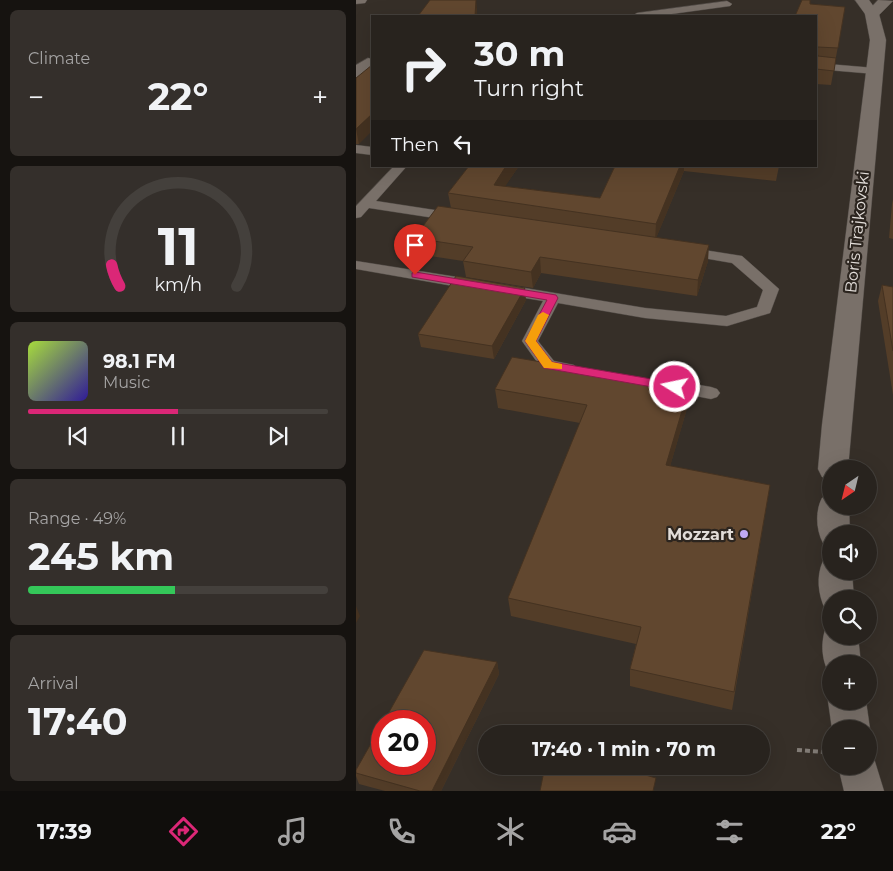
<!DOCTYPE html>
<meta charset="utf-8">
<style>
:root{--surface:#28231e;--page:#342f2b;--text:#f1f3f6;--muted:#a5a4a4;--line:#44403c;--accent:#db2777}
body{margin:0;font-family:Montserrat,sans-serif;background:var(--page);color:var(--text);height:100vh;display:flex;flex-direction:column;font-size:19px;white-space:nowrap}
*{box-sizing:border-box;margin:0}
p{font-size:16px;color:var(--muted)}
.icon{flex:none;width:28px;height:28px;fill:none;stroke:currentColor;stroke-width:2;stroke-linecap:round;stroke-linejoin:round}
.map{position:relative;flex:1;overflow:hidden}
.panel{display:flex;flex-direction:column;gap:10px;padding:10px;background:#161310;width:356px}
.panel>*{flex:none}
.guide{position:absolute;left:15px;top:15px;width:446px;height:152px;border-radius:0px;box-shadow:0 5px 20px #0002,0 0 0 1px var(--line);background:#28231e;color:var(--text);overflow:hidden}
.needle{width:32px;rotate:215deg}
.tools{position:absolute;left:466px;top:460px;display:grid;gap:10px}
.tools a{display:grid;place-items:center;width:55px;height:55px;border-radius:50%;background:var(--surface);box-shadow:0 5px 20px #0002,0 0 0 1px var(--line);font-size:25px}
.speed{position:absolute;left:15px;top:710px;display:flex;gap:10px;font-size:25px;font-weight:700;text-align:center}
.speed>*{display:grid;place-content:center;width:65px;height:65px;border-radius:50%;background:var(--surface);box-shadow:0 5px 20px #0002,0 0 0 1px var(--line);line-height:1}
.speed .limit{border:8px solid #d22;background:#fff;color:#111}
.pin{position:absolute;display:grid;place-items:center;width:42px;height:42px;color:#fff;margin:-51px -21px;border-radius:50% 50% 50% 0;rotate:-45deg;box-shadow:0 0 5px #0007}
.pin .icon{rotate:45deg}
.me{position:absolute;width:55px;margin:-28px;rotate:280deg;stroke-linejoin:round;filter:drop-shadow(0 0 4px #0008)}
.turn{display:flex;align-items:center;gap:18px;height:105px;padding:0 20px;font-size:22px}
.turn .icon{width:65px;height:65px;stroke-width:2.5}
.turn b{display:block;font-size:35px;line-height:42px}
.then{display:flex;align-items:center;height:48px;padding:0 20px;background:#0003;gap:10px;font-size:19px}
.big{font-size:38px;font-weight:700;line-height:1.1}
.panel .card{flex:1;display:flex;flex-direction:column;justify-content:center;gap:8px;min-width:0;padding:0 18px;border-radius:8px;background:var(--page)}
.panel .dial{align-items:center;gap:0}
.dial svg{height:130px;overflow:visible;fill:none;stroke:var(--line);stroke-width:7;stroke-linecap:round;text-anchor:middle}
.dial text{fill:var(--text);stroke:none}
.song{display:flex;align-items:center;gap:15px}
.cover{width:60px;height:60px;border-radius:8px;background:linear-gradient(135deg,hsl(80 70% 55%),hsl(250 70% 35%))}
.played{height:5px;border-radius:2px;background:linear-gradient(90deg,var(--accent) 50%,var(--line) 50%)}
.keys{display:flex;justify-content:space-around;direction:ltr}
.heat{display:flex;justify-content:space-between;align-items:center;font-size:28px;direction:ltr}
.charge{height:8px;border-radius:4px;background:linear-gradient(90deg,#34c759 49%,var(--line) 0)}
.trip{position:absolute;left:122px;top:725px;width:292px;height:50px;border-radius:25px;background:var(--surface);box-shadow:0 5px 20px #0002,0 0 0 1px var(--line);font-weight:700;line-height:50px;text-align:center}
.dock{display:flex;height:80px;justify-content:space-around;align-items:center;background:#100e0c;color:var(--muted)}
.dock .icon{width:35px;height:35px}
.dock .selected{color:var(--accent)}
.dock b{font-size:22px;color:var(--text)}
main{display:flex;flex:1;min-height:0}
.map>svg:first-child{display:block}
</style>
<main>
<section class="panel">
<div class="card"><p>Climate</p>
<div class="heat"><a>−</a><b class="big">22°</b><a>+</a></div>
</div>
<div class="card dial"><svg viewBox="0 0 100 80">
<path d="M14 69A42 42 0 1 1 86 69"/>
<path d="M14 69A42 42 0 0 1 9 56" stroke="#db2777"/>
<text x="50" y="56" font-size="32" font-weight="700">11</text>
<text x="50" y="72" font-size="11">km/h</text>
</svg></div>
<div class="card">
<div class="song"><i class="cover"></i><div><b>98.1 FM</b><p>Music</p></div></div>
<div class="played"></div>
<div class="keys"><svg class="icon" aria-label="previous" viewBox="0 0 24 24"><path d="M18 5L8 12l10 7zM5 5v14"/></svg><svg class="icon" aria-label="pause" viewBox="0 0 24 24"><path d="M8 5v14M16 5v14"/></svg><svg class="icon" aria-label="next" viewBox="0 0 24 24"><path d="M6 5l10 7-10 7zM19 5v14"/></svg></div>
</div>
<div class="card"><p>Range · 49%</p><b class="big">245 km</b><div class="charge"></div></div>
<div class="card"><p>Arrival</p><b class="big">17:40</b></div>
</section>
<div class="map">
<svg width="537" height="791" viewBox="0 0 537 791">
<rect width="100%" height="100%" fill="#362f28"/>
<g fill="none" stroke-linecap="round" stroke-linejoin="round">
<defs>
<g id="service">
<path d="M 371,1 L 376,4 L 374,6 L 301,16 L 276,16 L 281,13 Z"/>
<path d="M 460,63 L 519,68 L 524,71 L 519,74 L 460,69 Z"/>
<path d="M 0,145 L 16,147 L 16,155 L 0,153 Z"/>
<path d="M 38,166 L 51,166 L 20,201 L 98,213 L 103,214 L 105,217 L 103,220 L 98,221 L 13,208 L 5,217 L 0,218 L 0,206 Z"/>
<path d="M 329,247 L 386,256 L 423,289 L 414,313 L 371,326 L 289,318 L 202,303 L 182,341 L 198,361 L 218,365 L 220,369 L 218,373 L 212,375 L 186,369 L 166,341 L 187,301 L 145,294 L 137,289 L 145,284 L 289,308 L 370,316 L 401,307 L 407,290 L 376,263 L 324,254 L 322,251 L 324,248 Z"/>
<path d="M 0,261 L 120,280 L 128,285 L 120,290 L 0,269 Z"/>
<path d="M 309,379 L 355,387 L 361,389 L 364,393 L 361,397 L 355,399 L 303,389 L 300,385 L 303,381 Z"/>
</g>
<g id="minor">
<path d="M 0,0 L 11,0 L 9,3 L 0,4 Z"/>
<path d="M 522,0 L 537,1 L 521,17 L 511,17 L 509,14 Z"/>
<path d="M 12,58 L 16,59 L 16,68 L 6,77 L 0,78 L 0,65 Z"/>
</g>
<g id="tertiary">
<path d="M 499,0 L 513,0 L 523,14 L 530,40 L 492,469 L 475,469 L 475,479 L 466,477 L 462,469 L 466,425 L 514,40 L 509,14 Z"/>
<path d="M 475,495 L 475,506 L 493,506 L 494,534 L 475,534 L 475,546 L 467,543 C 460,530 459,511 466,498 Z"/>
<path d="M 475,559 L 475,571 L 496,571 L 498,599 L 475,599 L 475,611 L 469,609 C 462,594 460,576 467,561 Z"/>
<path d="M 475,624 L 475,636 L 502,636 L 505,664 L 475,664 L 475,676 C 465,662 464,640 471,625 Z"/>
<path d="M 475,695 L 475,701 L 510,701 L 514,729 L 512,733 L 512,729 L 476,729 L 472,701 Z"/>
<path d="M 512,751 L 516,752 L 528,791 L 488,791 L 482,766 L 512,766 Z"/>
</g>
</defs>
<use href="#service" stroke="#504a45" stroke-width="1"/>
<use href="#minor" stroke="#504a45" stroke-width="1"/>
<use href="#tertiary" stroke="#504a45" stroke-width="1"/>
<path stroke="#827c76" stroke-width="4" stroke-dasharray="5 3" stroke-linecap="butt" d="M 441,750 L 469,752"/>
<use href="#service" fill="#797069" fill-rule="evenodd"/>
<use href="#minor" fill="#797069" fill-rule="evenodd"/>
<use href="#tertiary" fill="#797069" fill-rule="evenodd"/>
</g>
<g fill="#533d28">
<path d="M 454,4 L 489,7 L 475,85 L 460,84 L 460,16 Z"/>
<path d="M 0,78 L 3,144 L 0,144 Z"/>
<path d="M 113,166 L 163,166 L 149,186 L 244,198 L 259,166 L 423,166 L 420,181 L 328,171 L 300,238 L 352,261 L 341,296 L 185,273 L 177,288 L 110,277 L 107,261 L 61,254 L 58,238 L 95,208 L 92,193 Z"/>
<path d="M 537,199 L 537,239 L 533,238 L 536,204 Z"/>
<path d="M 526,285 L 537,287 L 537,395 L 522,301 Z"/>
<path d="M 170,300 L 138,359 L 65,347 L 62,334 Z"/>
<path d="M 333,387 L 332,405 L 314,466 L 414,485 L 376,710 L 274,686 L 274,669 L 280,644 L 155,616 L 152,598 L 224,423 L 142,408 L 139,389 Z"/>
<path d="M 141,662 L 143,674 L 85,791 L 29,791 L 3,784 L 0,776 L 0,770 Z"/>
</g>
<g fill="#443221">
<path d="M 120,0 L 121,9 L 121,16 L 119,16 Z"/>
<path d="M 16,114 L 16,131 L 3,144 L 0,129 Z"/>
<path d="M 150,166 L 163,166 L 139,201 L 138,185 Z"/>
<path d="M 324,166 L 328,166 L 328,171 L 299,241 L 300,224 Z"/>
<path d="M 353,245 L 352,261 L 341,296 L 342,280 Z"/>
<path d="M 184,257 L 185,273 L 177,288 L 175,272 Z"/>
<path d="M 169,288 L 170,300 L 138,359 L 136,346 Z"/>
<path d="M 333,387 L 332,405 L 309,484 L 310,465 Z"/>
<path d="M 0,606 L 4,616 L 0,623 Z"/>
<path d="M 141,662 L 143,674 L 85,791 L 76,791 Z"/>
</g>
<g fill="#61472f" stroke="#443221">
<path d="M 74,0 L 120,0 L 119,16 L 62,16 Z"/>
<path d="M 446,0 L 454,0 L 454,4 L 489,7 L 482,48 L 462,47 L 460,49 L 462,56 L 480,58 L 478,71 L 460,69 L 460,16 L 439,16 Z"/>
<path d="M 16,65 L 16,114 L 0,129 L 0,78 Z"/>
<path d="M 113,166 L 150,166 L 138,185 L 244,198 L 259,166 L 324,166 L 300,224 L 92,193 Z"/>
<path d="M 82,206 L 353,245 L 342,280 L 184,257 L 175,272 L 107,261 L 117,247 L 58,238 Z"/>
<path d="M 100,276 L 169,288 L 136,346 L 62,334 Z"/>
<path d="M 526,285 L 537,287 L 537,351 Z"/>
<path d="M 156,357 L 333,387 L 310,465 L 414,485 L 378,692 L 274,669 L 285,627 L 152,598 L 231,405 L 139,389 Z"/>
<path d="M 68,650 L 141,662 L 76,791 L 64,791 L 0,773 L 0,770 L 26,724 L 26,764 L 69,764 L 69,721 L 28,721 Z"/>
<path d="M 189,766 L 258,766 L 300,778 L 297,791 L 184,791 Z"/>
</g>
<path fill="#db2777" stroke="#8e194d" d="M 59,272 L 200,295 L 202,298 L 180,341 L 196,362 L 319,383 L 324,387 L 319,391 L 188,368 L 169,341 L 191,300 L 56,277 L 56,273 Z"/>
<path fill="#f59e0b" d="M 187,312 L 193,315 L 180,341 L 196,362 L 206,364 L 206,369 L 188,368 L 169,341 L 182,315 Z"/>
<circle fill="#bfa9f4" stroke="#2c251f" stroke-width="2" cx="388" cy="534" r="5"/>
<g text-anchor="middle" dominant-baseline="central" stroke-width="4.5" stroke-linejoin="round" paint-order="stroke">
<g font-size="16" fill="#e2ddd9" stroke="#2c251f">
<text transform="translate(501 232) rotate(-84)">Boris Trajkovski</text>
</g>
<g font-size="16" font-weight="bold" fill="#e2ddd9" stroke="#2c251f" text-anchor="end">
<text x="378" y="534">Mozzart</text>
</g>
</g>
</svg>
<div class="tools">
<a><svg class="needle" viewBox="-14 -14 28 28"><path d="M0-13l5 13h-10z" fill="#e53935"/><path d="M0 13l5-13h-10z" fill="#a5a4a4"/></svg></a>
<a><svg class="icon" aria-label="sound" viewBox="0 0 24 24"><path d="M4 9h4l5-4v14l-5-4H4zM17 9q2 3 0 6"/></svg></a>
<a><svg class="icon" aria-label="search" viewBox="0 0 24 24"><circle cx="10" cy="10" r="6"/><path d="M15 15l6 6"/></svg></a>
<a>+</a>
<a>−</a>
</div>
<div class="speed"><div class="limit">20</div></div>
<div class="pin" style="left:59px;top:275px;background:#d93025"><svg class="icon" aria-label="arrive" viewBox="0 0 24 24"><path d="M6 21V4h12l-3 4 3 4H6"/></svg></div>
<svg class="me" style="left:319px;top:387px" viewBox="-20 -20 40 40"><circle r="17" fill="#db2777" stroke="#fff" stroke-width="3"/><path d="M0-11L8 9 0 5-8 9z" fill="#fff"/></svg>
<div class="trip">17:40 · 1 min · 70 m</div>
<div class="guide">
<div class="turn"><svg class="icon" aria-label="right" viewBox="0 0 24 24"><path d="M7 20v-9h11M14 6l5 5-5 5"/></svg><div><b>30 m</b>Turn right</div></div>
<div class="then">Then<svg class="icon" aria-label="left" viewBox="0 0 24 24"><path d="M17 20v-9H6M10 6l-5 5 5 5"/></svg></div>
</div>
</div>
</main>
<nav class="dock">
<b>17:39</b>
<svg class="icon selected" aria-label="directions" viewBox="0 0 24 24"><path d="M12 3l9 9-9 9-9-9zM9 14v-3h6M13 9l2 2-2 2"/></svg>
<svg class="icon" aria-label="music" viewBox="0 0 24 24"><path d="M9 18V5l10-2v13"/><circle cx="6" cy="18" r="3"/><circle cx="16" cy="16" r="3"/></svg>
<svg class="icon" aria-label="phone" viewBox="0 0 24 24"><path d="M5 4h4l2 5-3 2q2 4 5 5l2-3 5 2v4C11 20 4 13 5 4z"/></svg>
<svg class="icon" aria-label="climate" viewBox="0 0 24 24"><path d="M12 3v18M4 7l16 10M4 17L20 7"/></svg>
<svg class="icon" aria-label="car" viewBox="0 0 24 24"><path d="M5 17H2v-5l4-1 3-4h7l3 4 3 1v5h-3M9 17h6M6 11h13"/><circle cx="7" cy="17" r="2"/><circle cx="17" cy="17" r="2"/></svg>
<svg class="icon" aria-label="filters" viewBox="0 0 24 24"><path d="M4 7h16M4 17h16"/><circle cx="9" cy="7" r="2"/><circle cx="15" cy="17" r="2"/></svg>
<b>22°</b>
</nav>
